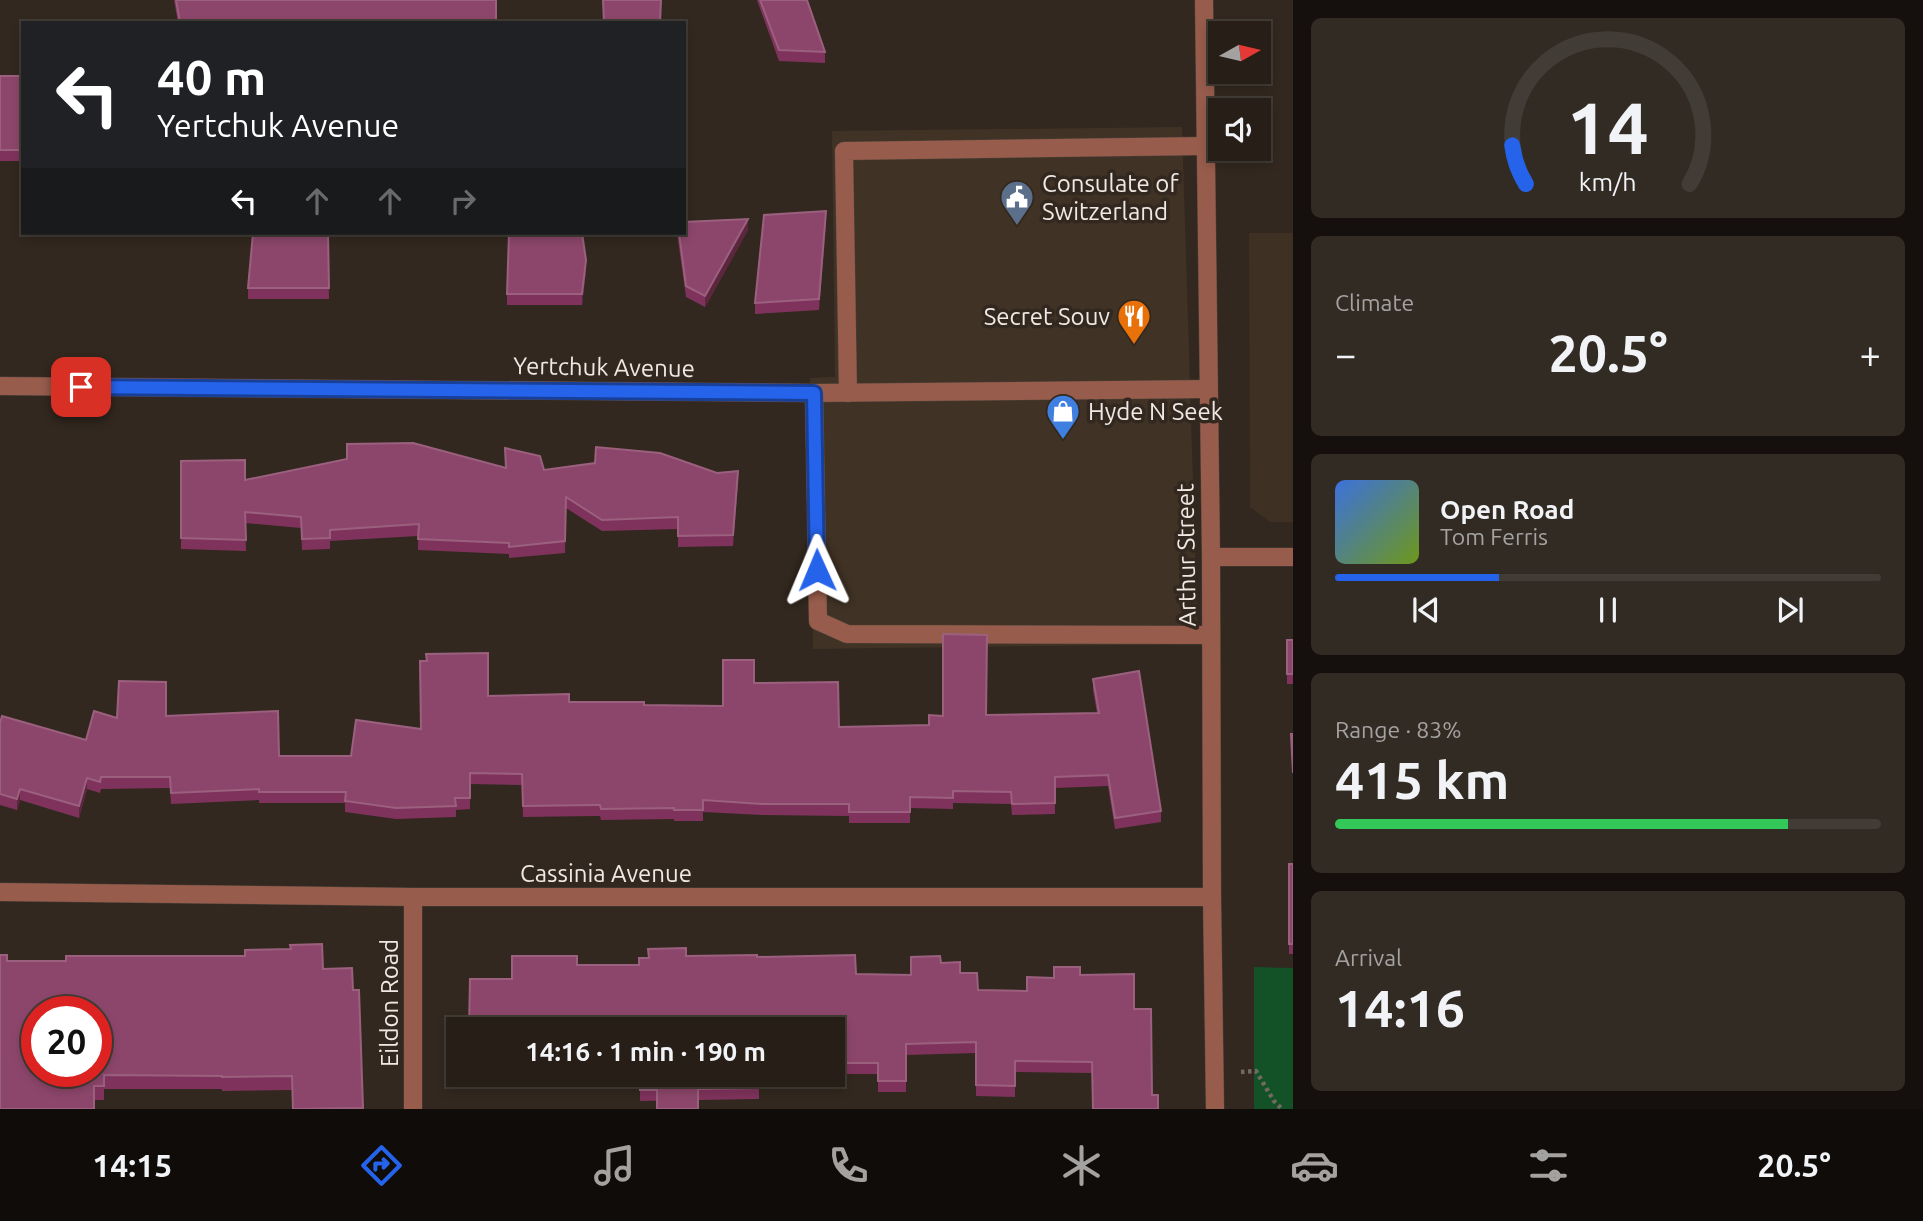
<!DOCTYPE html>
<meta charset="utf-8">
<style>
:root{--surface:#261e17;--page:#322b24;--text:#f1f3f6;--muted:#a4a2a1;--line:#423c36;--accent:#2563eb}
body{margin:0;font-family:Ubuntu,sans-serif;background:var(--page);color:var(--text);height:100vh;display:flex;flex-direction:column;font-size:26px;white-space:nowrap}
*{box-sizing:border-box;margin:0}
p{font-size:23px;color:var(--muted)}
.icon{flex:none;width:38px;height:38px;fill:none;stroke:currentColor;stroke-width:2;stroke-linecap:round;stroke-linejoin:round}
.map{position:relative;flex:1;overflow:hidden}
.panel{display:flex;flex-direction:column;gap:18px;padding:18px;background:#15100d;width:630px}
.panel>*{flex:none}
.hud{position:absolute;left:21px;top:21px;width:665px;height:214px;border-radius:0px;box-shadow:0 4px 10px #0003,0 0 0 2px var(--line);background:#202124;color:#fff;overflow:hidden}
.needle{width:46px;rotate:82deg}
.buttons{position:absolute;left:1208px;top:21px;display:grid;gap:14px}
.buttons a{display:grid;place-items:center;width:63px;height:63px;border-radius:0px;background:var(--surface);box-shadow:0 4px 10px #0003,0 0 0 2px var(--line);font-size:35px}
.speed{position:absolute;left:21px;top:996px;display:flex;gap:14px;font-size:35px;font-weight:700;text-align:center}
.speed>*{display:grid;place-content:center;width:91px;height:91px;border-radius:50%;background:var(--surface);box-shadow:0 4px 10px #0003,0 0 0 2px var(--line);line-height:1}
.speed .limit{border:10px solid #d22;background:#fff;color:#111}
.pin{position:absolute;display:grid;place-items:center;width:60px;height:60px;color:#fff;margin:-30px;border-radius:14px;box-shadow:0 4px 10px #0006}
.me{position:absolute;width:77px;margin:-38px;rotate:359deg;stroke-linejoin:round;filter:drop-shadow(0 0 5px #0008)}
.turn{display:flex;align-items:center;gap:24px;height:147px;padding:0 21px;font-size:32px}
.turn .icon{width:91px;height:91px;stroke-width:2.5}
.turn b{display:block;font-size:49px;line-height:60px}
.lanes{display:flex;align-items:center;height:66px;padding:0 21px;background:#0003;justify-content:center;gap:35px;direction:ltr}
.lanes .off{opacity:.35}
.big{font-size:52px;font-weight:700;line-height:1.1}
.panel .tile{flex:1;display:flex;flex-direction:column;justify-content:center;gap:10px;min-width:0;padding:0 24px;border-radius:10px;background:var(--page)}
.panel .dial{align-items:center;gap:0}
.dial svg{height:182px;overflow:visible;fill:none;stroke:var(--line);stroke-width:7;stroke-linecap:round;text-anchor:middle}
.dial text{fill:var(--text);stroke:none}
.song{display:flex;align-items:center;gap:21px}
.cover{width:84px;height:84px;border-radius:10px;background:linear-gradient(135deg,hsl(220 70% 55%),hsl(80 70% 35%))}
.played{height:7px;border-radius:4px;background:linear-gradient(90deg,var(--accent) 30%,var(--line) 30%)}
.keys{display:flex;justify-content:space-around;direction:ltr}
.heat{display:flex;justify-content:space-between;align-items:center;font-size:38px;direction:ltr}
.charge{height:10px;border-radius:5px;background:linear-gradient(90deg,#34c759 83%,var(--line) 0)}
.trip{position:absolute;left:446px;top:1017px;width:399px;height:70px;border-radius:0px;background:var(--surface);box-shadow:0 4px 10px #0003,0 0 0 2px var(--line);font-weight:700;line-height:70px;text-align:center}
.menu{display:flex;height:112px;justify-content:space-around;align-items:center;background:#0f0c09;color:var(--muted)}
.menu .icon{width:49px;height:49px}
.menu .on{color:var(--accent)}
.menu b{font-size:32px;color:var(--text)}
main{display:flex;flex:1;min-height:0}
.map>svg:first-child{display:block}
</style>
<main>
<div class="map">
<svg width="1293" height="1109" viewBox="0 0 1293 1109">
<rect width="100%" height="100%" fill="#32281f"/>
<path fill="#403225" d="M 1182,127 L 1198,644 L 813,649 L 810,378 L 835,377 L 832,131 Z"/>
<path fill="#3e3022" d="M 1249,233 L 1293,233 L 1293,522 L 1270,522 L 1250,507 Z"/>
<path fill="#135227" d="M 1254,967 L 1293,968 L 1293,1109 L 1254,1109 Z"/>
<g fill="none" stroke-linecap="round" stroke-linejoin="round">
<defs>
<g id="lane">
<path d="M 814,393 L 818,621 L 847,634 L 1211,635"/>
<path d="M 848,393 L 844,151 L 1205,146"/>
</g>
<g id="street">
<path d="M 1204,0 L 1211,557 L 1212,897 L 1215,1109"/>
<path d="M 0,386 L 814,393 L 1208,389"/>
<path d="M 1211,557 L 1293,557"/>
<path d="M 0,892 L 413,897 L 1212,897"/>
<path d="M 413,1109 L 413,897"/>
</g>
</defs>
<use href="#lane" stroke="#4d433a" stroke-width="19"/>
<use href="#street" stroke="#4d433a" stroke-width="19"/>
<path stroke="#726961" stroke-width="4.5" stroke-dasharray="3.5 3.5" stroke-linecap="butt" d="M 1241,1072 L 1256,1071 L 1274,1101 L 1282,1109"/>
<use href="#lane" stroke="#975c4c" stroke-width="18"/>
<use href="#street" stroke="#975c4c" stroke-width="18"/>
</g>
<g fill="#7f335c">
<path d="M 174,0 L 496,0 L 496,23 L 178,23 Z"/>
<path d="M 757,0 L 807,0 L 825,52 L 825,63 L 779,61 Z"/>
<rect x="0" y="76" width="23" height="85"/>
<path d="M 826,222 L 819,310 L 755,314 L 755,303 Z"/>
<path d="M 748,230 L 705,307 L 686,297 L 677,233 Z"/>
<path d="M 328,233 L 329,299 L 248,299 L 248,288 Z"/>
<path d="M 586,271 L 582,305 L 507,305 L 507,294 Z"/>
<path d="M 181,461 L 245,480 L 506,467 L 738,482 L 733,546 L 678,547 L 678,529 L 602,531 L 566,508 L 565,553 L 509,558 L 509,554 L 418,550 L 418,536 L 330,541 L 330,549 L 302,550 L 301,528 L 245,523 L 246,551 L 181,549 Z"/>
<rect x="1287" y="640" width="6" height="44"/>
<path d="M 1093,679 L 1161,811 L 1161,822 L 1115,829 L 1108,786 L 1055,788 L 1055,814 L 1012,815 L 1011,804 L 953,803 L 953,809 L 910,808 L 910,823 L 849,823 L 849,816 L 762,815 L 703,812 L 703,821 L 674,821 L 674,819 L 601,820 L 600,816 L 595,816 L 523,817 L 522,785 L 470,784 L 470,809 L 456,810 L 456,817 L 396,819 L 345,812 L 345,803 L 259,803 L 259,800 L 171,804 L 170,788 L 101,789 L 100,793 L 87,789 L 79,818 L 20,800 L 17,810 L 0,805 L 0,723 L 86,740 L 117,718 L 166,716 L 279,756 L 351,756 L 421,729 L 488,696 L 569,702 L 644,705 L 723,706 L 754,683 L 839,727 L 929,725 L 986,715 L 1097,713 L 1093,690 Z"/>
<rect x="1289" y="864" width="4" height="90"/>
<path d="M 686,956 L 757,957 L 856,974 L 911,975 L 941,963 L 960,973 L 978,990 L 1027,991 L 1054,978 L 1080,975 L 1134,1009 L 1152,1095 L 1158,1109 L 1092,1073 L 1015,1072 L 1015,1097 L 976,1096 L 976,1053 L 906,1055 L 906,1092 L 878,1092 L 878,1074 L 833,1074 L 833,1029 L 540,1028 L 512,979 L 577,965 L 639,965 Z"/>
<path d="M 7,961 L 323,969 L 353,990 L 359,990 L 363,1109 L 293,1109 L 292,1090 L 222,1091 L 222,1089 L 104,1089 L 104,1100 L 94,1100 Z"/>
<path d="M 469,1074 L 540,1074 L 540,1085 L 469,1084 Z"/>
<path d="M 640,1074 L 759,1074 L 759,1099 L 640,1101 Z"/>
</g>
<g fill="#5b263e">
<path d="M 826,211 L 826,222 L 819,310 L 819,299 Z"/>
<path d="M 748,219 L 748,230 L 705,307 L 705,296 Z"/>
<path d="M 586,260 L 586,271 L 582,305 L 582,294 Z"/>
<path d="M 738,471 L 738,482 L 733,546 L 733,535 Z"/>
<path d="M 87,778 L 87,789 L 79,818 L 79,806 Z"/>
<path d="M 20,789 L 20,800 L 17,810 L 17,799 Z"/>
</g>
<g fill="#8c466b" stroke="#9b607e" stroke-width="2" fill-rule="evenodd">
<path d="M 176,0 L 496,0 L 496,23 L 180,23 Z"/>
<path d="M 603,0 L 661,0 L 660,23 L 604,23 Z"/>
<path d="M 760,0 L 807,0 L 825,52 L 779,50 Z"/>
<rect x="0" y="76" width="23" height="74"/>
<path d="M 826,211 L 819,299 L 755,303 L 764,215 Z"/>
<path d="M 748,219 L 705,296 L 686,286 L 679,233 L 684,233 L 684,222 Z"/>
<path d="M 253,233 L 328,233 L 329,288 L 248,288 Z"/>
<path d="M 509,233 L 582,233 L 586,260 L 582,294 L 507,294 Z"/>
<path d="M 413,443 L 506,468 L 505,448 L 540,456 L 544,470 L 595,463 L 596,447 L 660,453 L 717,473 L 738,471 L 733,535 L 678,536 L 678,517 L 602,520 L 566,497 L 565,541 L 509,547 L 509,543 L 418,539 L 419,524 L 330,530 L 330,538 L 302,539 L 301,517 L 245,512 L 246,540 L 181,538 L 181,461 L 245,460 L 245,480 L 347,459 L 347,444 Z"/>
<path d="M 943,634 L 987,635 L 986,715 L 1099,713 L 1093,679 L 1139,671 L 1161,811 L 1115,818 L 1108,775 L 1055,777 L 1055,803 L 1012,804 L 1011,792 L 953,791 L 953,798 L 910,797 L 910,812 L 849,812 L 849,804 L 762,804 L 703,800 L 703,810 L 674,810 L 674,808 L 601,809 L 600,805 L 595,805 L 523,806 L 522,774 L 470,773 L 470,798 L 455,798 L 456,806 L 396,808 L 345,801 L 346,792 L 259,792 L 259,789 L 171,793 L 170,777 L 101,777 L 100,782 L 87,778 L 79,806 L 20,789 L 17,799 L 0,794 L 0,723 L 2,716 L 86,740 L 94,711 L 117,718 L 119,681 L 166,682 L 166,716 L 278,711 L 279,756 L 351,756 L 356,720 L 421,729 L 420,661 L 427,661 L 426,654 L 488,653 L 488,696 L 569,694 L 569,702 L 644,702 L 644,705 L 723,706 L 723,660 L 754,660 L 754,683 L 838,682 L 839,727 L 929,725 L 929,715 L 943,716 Z"/>
<rect x="1287" y="640" width="6" height="34"/>
<path d="M 1291,734 L 1293,734 L 1293,773 Z"/>
<rect x="1289" y="864" width="4" height="80"/>
<path d="M 322,944 L 323,969 L 352,968 L 353,990 L 359,990 L 363,1108 L 293,1109 L 292,1076 L 222,1077 L 222,1076 L 104,1075 L 104,1086 L 94,1086 L 94,1109 L 0,1109 L 0,955 L 7,955 L 7,961 L 66,961 L 66,956 L 245,956 L 245,950 L 291,949 L 290,945 ZM 37,1012 L 96,1012 L 96,1071 L 37,1071 Z"/>
<path d="M 686,948 L 686,956 L 757,955 L 757,957 L 855,955 L 856,974 L 911,975 L 911,957 L 940,956 L 941,963 L 960,962 L 960,973 L 977,973 L 978,990 L 1027,991 L 1027,977 L 1054,978 L 1054,967 L 1080,967 L 1080,975 L 1134,974 L 1134,1009 L 1151,1009 L 1152,1095 L 1158,1095 L 1158,1109 L 1093,1109 L 1092,1062 L 1015,1061 L 1015,1086 L 976,1085 L 976,1042 L 906,1044 L 906,1081 L 878,1081 L 878,1063 L 833,1063 L 833,1029 L 597,1029 L 597,1017 L 540,1017 L 540,1029 L 469,1029 L 470,979 L 512,979 L 512,956 L 577,956 L 577,965 L 639,965 L 639,958 L 649,958 L 648,949 Z"/>
<path d="M 640,1074 L 759,1074 L 759,1088 L 698,1089 L 698,1109 L 657,1109 L 657,1090 L 640,1090 Z"/>
</g>
<g fill="none" stroke-linecap="round" stroke-linejoin="round">
<defs>
<path id="route" d="M 81,387 L 814,393 L 817,570"/>
</defs>
<use href="#route" stroke="#184099" stroke-width="18"/>
<use href="#route" stroke="#2563eb" stroke-width="12"/>
</g>
<defs>
<symbol id="civic-pin" viewBox="-11 -11 22 30"><path d="M0 17L-7.5 6A9.5 9.5 0 1 1 7.5 6Z" fill="#5c6f8a" stroke="#32281f"/><path d="M-.6-6.5H3V-4.5H.6V-3L4-1V1h2V6H-6V1h2V-1L-.6-3ZM-1.2 2.5V6h2.4V2.5Z" fill="#fff"/></symbol>
<symbol id="restaurant-pin" viewBox="-11 -11 22 30"><path d="M0 17L-7.5 6A9.5 9.5 0 1 1 7.5 6Z" fill="#e8710a" stroke="#32281f"/><path d="M-5-6h1v4h1v-4h1v4h1v-4h1v5L-1.5 .5V6h-2V.5L-5-1ZM5-6V6H3V1.5H1.5Q1.5-4 5-6Z" fill="#fff"/></symbol>
<symbol id="shop-pin" viewBox="-11 -11 22 30"><path d="M0 17L-7.5 6A9.5 9.5 0 1 1 7.5 6Z" fill="#3f7fe0" stroke="#32281f"/><path d="M-5-2.5h2.3a2.7 3.5 0 0 1 5.4 0H5L5.5 6h-11ZM-1.5-2.5h3a1.5 2.3 0 0 0-3 0Z" fill="#fff"/></symbol>
</defs>
<g fill-rule="evenodd">
<use href="#civic-pin" x="998" y="178" width="38" height="52"/>
<use href="#restaurant-pin" x="1115" y="297" width="38" height="52"/>
<use href="#shop-pin" x="1044" y="392" width="38" height="52"/>
</g>
<g text-anchor="middle" dominant-baseline="central" stroke-width="7" stroke-linejoin="round" paint-order="stroke">
<g font-size="24" fill="#f0e9e3" stroke="#32281f" text-anchor="start">
<text x="1042" y="183">Consulate of<tspan x="1042" dy="28">Switzerland</tspan></text>
<text x="1110" y="316" text-anchor="end">Secret Souv</text>
<text x="1088" y="411">Hyde N Seek</text>
</g>
<g font-size="24" fill="#f0e9e3" stroke="#32281f">
<text transform="translate(604 367) rotate(1)">Yertchuk Avenue</text>
<text transform="translate(1186 555) rotate(-91)">Arthur Street</text>
<text x="606" y="873">Cassinia Avenue</text>
<text transform="translate(389 1003) rotate(-90)">Eildon Road</text>
</g>
</g>
</svg>
<div class="buttons">
<a><svg class="needle" viewBox="-14 -14 28 28"><path d="M0-13l5 13h-10z" fill="#e53935"/><path d="M0 13l5-13h-10z" fill="#a4a2a1"/></svg></a>
<a><svg class="icon" aria-label="sound" viewBox="0 0 24 24"><path d="M4 9h4l5-4v14l-5-4H4zM17 9q2 3 0 6"/></svg></a>
</div>
<div class="speed"><div class="limit">20</div></div>
<div class="pin" style="left:81px;top:387px;background:#d93025"><svg class="icon" aria-label="arrive" viewBox="0 0 24 24"><path d="M6 21V4h12l-3 4 3 4H6"/></svg></div>
<svg class="me" style="left:817px;top:570px" viewBox="-20 -20 40 40"><path d="M0-17L14 15 0 8-14 15z" fill="#2563eb" stroke="#fff" stroke-width="4"/></svg>
<div class="trip">14:16 · 1 min · 190 m</div>
<div class="hud">
<div class="turn"><svg class="icon" aria-label="left" viewBox="0 0 24 24"><path d="M17 20v-9H6M10 6l-5 5 5 5"/></svg><div><b>40 m</b>Yertchuk Avenue</div></div>
<div class="lanes"><svg class="icon" aria-label="left" viewBox="0 0 24 24"><path d="M17 20v-9H6M10 6l-5 5 5 5"/></svg><svg class="icon off" aria-label="ahead" viewBox="0 0 24 24"><path d="M12 20V5M6 11l6-6 6 6"/></svg><svg class="icon off" aria-label="ahead" viewBox="0 0 24 24"><path d="M12 20V5M6 11l6-6 6 6"/></svg><svg class="icon off" aria-label="right" viewBox="0 0 24 24"><path d="M7 20v-9h11M14 6l5 5-5 5"/></svg></div>
</div>
</div>
<section class="panel">
<div class="tile dial"><svg viewBox="0 0 100 80">
<path d="M14 69A42 42 0 1 1 86 69"/>
<path d="M14 69A42 42 0 0 1 8 52" stroke="#2563eb"/>
<text x="50" y="56" font-size="32" font-weight="700">14</text>
<text x="50" y="72" font-size="11">km/h</text>
</svg></div>
<div class="tile"><p>Climate</p>
<div class="heat"><a>−</a><b class="big">20.5°</b><a>+</a></div>
</div>
<div class="tile">
<div class="song"><i class="cover"></i><div><b>Open Road</b><p>Tom Ferris</p></div></div>
<div class="played"></div>
<div class="keys"><svg class="icon" aria-label="previous" viewBox="0 0 24 24"><path d="M18 5L8 12l10 7zM5 5v14"/></svg><svg class="icon" aria-label="pause" viewBox="0 0 24 24"><path d="M8 5v14M16 5v14"/></svg><svg class="icon" aria-label="next" viewBox="0 0 24 24"><path d="M6 5l10 7-10 7zM19 5v14"/></svg></div>
</div>
<div class="tile"><p>Range · 83%</p><b class="big">415 km</b><div class="charge"></div></div>
<div class="tile"><p>Arrival</p><b class="big">14:16</b></div>
</section>
</main>
<nav class="menu">
<b>14:15</b>
<svg class="icon on" aria-label="directions" viewBox="0 0 24 24"><path d="M12 3l9 9-9 9-9-9zM9 14v-3h6M13 9l2 2-2 2"/></svg>
<svg class="icon" aria-label="music" viewBox="0 0 24 24"><path d="M9 18V5l10-2v13"/><circle cx="6" cy="18" r="3"/><circle cx="16" cy="16" r="3"/></svg>
<svg class="icon" aria-label="phone" viewBox="0 0 24 24"><path d="M5 4h4l2 5-3 2q2 4 5 5l2-3 5 2v4C11 20 4 13 5 4z"/></svg>
<svg class="icon" aria-label="climate" viewBox="0 0 24 24"><path d="M12 3v18M4 7l16 10M4 17L20 7"/></svg>
<svg class="icon" aria-label="car" viewBox="0 0 24 24"><path d="M5 17H2v-5l4-1 3-4h7l3 4 3 1v5h-3M9 17h6M6 11h13"/><circle cx="7" cy="17" r="2"/><circle cx="17" cy="17" r="2"/></svg>
<svg class="icon" aria-label="filters" viewBox="0 0 24 24"><path d="M4 7h16M4 17h16"/><circle cx="9" cy="7" r="2"/><circle cx="15" cy="17" r="2"/></svg>
<b>20.5°</b>
</nav>
